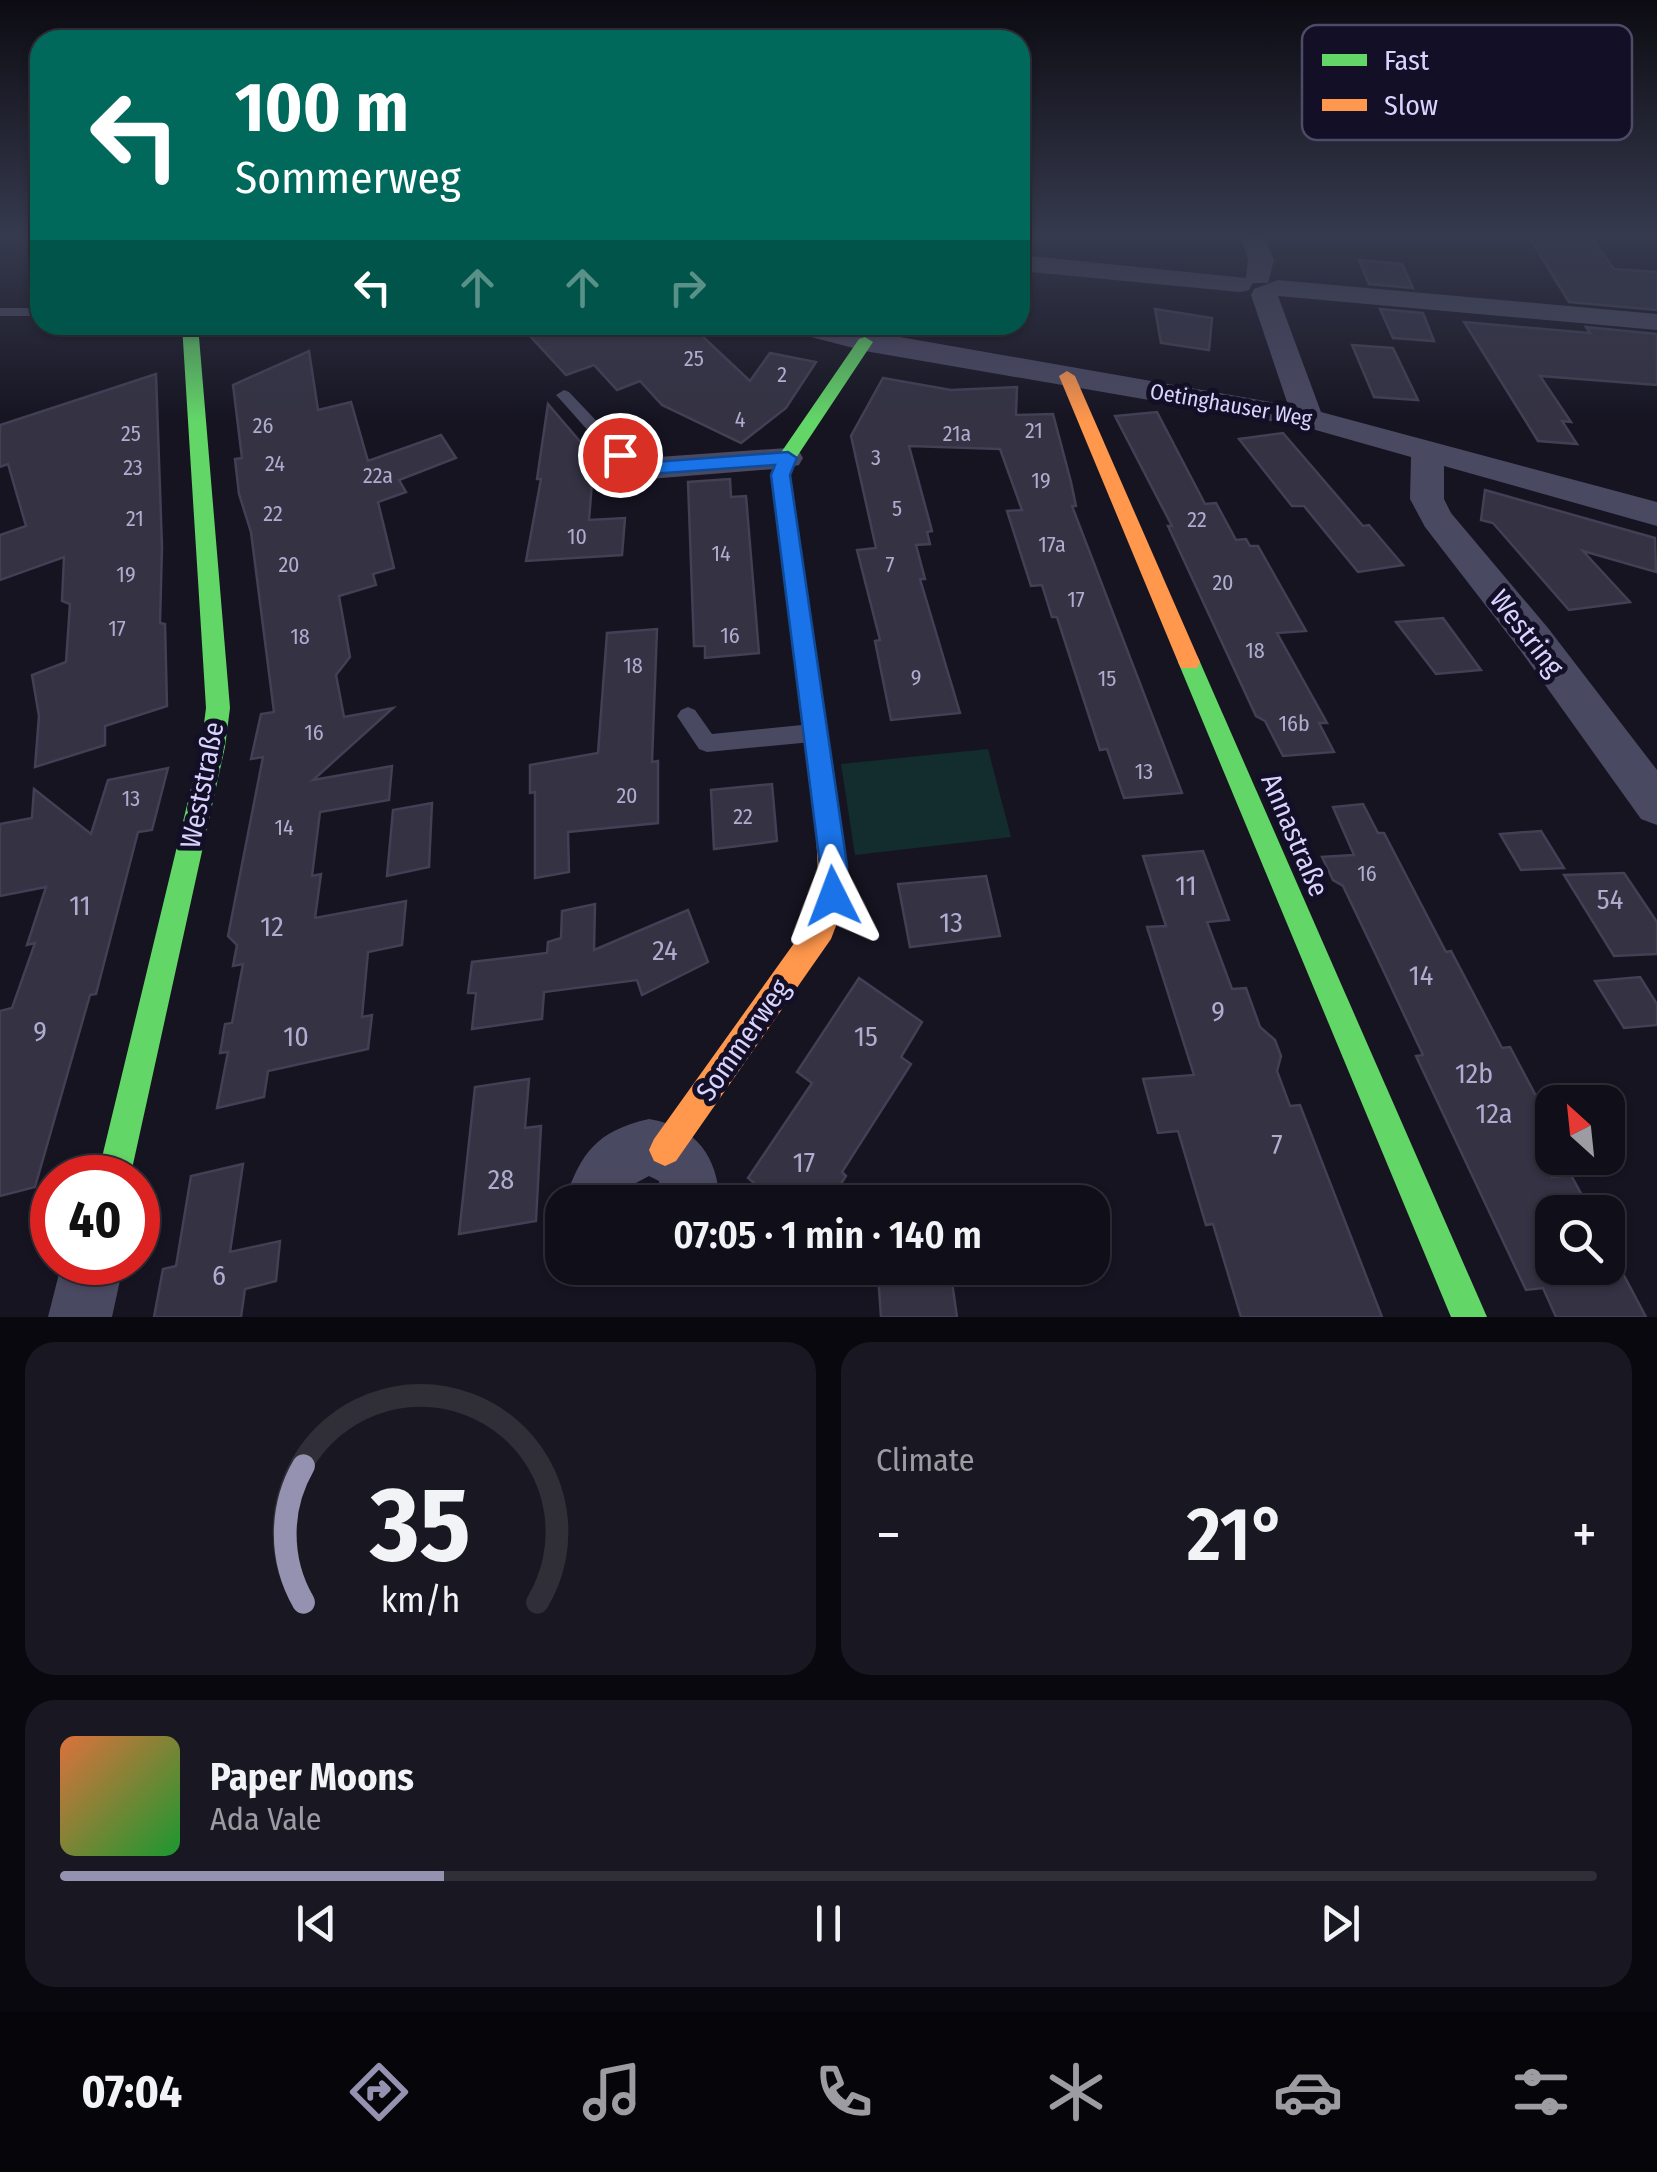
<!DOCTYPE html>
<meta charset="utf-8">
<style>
:root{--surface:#100f19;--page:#191822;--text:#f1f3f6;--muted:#9c9ca2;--line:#302f38;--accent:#9591b1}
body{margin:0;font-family:"Fira Sans Condensed",sans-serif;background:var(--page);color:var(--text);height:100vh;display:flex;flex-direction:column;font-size:38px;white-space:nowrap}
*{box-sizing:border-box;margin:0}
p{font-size:32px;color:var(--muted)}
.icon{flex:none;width:55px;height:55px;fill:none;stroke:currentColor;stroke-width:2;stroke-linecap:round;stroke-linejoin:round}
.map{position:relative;height:1317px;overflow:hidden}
.details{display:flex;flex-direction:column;gap:25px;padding:25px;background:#09080e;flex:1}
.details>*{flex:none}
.banner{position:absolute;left:30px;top:30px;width:1000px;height:305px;border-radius:30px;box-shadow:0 2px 8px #0004,0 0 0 2px var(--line);background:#00695c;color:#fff;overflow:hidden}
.needle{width:65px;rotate:333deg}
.tools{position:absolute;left:1535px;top:1085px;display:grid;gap:20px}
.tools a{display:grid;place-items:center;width:90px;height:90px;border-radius:20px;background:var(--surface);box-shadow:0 2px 8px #0004,0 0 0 2px var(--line);font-size:50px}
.speed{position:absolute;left:30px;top:1155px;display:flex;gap:20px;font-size:50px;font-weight:700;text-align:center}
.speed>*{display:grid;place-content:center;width:130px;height:130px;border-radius:50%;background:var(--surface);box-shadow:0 2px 8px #0004,0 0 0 2px var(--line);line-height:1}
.speed .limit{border:15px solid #d22;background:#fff;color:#111}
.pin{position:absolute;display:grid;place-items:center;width:85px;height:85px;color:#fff;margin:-42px;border:5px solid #fff;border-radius:50%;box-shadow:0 2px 10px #0007}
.me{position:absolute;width:110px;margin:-55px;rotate:357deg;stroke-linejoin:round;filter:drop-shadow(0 0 8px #0008)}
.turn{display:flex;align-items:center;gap:35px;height:210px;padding:0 40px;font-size:45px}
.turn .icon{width:130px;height:130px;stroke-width:2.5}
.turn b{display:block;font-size:70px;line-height:85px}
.lanes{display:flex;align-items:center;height:95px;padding:0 40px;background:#0003;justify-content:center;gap:50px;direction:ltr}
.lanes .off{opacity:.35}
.big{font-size:75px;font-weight:600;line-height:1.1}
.details .card{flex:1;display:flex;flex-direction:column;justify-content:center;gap:15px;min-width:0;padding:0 35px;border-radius:30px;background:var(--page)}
.details .dial{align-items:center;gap:0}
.dial svg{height:260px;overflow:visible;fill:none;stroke:var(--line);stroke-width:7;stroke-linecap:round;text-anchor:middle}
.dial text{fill:var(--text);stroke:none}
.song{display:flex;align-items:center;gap:30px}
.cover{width:120px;height:120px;border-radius:15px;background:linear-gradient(135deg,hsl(20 70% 55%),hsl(130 70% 35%))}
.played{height:10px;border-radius:5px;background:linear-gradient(90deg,var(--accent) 25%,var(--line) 25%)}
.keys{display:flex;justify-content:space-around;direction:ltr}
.heat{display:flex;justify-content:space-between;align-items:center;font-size:55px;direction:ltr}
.details .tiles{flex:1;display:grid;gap:25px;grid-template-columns:1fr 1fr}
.card:last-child{grid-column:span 2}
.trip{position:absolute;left:545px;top:1185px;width:565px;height:100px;border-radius:30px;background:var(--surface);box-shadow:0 2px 8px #0004,0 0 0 2px var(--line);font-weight:600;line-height:100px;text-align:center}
.tabs{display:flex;height:160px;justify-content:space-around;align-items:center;background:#06060a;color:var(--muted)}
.tabs .icon{width:70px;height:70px}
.tabs .selected{color:var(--accent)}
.tabs b{font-size:45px;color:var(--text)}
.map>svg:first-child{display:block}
</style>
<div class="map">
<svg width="1657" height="1317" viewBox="0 0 1657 1317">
<rect width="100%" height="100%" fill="#161421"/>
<path fill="#132c2d" d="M 988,749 L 1011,837 L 855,855 L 841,764 Z"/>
<g fill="#343243" stroke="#433f54" stroke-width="2.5">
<path d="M 1529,237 L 1591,237 L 1614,269 L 1657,272 L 1657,310 L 1569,302 Z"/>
<path d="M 1359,260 L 1402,264 L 1413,288 L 1369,284 Z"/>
<path d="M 1155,309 L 1212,318 L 1209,350 L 1161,343 Z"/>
<path d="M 1380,309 L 1423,313 L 1434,341 L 1393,338 Z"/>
<path d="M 1464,322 L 1590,333 L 1586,327 L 1657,334 L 1657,385 L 1540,376 L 1571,422 L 1562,421 L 1577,444 L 1538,441 Z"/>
<path d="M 520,325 L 652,325 L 701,335 L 750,381 L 770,353 L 816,362 L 786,408 L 741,443 L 662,405 L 640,381 L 617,390 L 594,365 L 566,375 Z"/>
<path d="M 1352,345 L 1393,348 L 1418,400 L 1374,397 Z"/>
<path d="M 309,351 L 318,410 L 351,402 L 368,461 L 441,435 L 456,458 L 399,480 L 406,492 L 378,502 L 394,568 L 373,574 L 376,585 L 339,596 L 350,657 L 336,675 L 344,717 L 393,708 L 313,780 L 392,766 L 389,800 L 320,812 L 312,876 L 321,874 L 315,918 L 406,901 L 402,945 L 368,952 L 362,1017 L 372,1015 L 368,1049 L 268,1071 L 264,1097 L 217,1108 L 228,1052 L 220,1053 L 225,1024 L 232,1023 L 243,964 L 233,966 L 237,945 L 228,936 L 263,757 L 251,759 L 261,714 L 274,712 L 251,532 L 239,494 L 235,459 L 242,458 L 233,385 Z"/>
<path d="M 156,374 L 162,547 L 160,623 L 165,624 L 167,706 L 105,726 L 105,745 L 35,767 L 39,716 L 32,675 L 66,662 L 70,604 L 62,601 L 64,557 L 0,580 L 0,535 L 26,526 L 8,464 L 0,467 L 0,425 Z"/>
<path d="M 883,378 L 951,390 L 1017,387 L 1016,415 L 1053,414 L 1071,482 L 1076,506 L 1072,506 L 1182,793 L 1124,798 L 1107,749 L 1100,750 L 1057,617 L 1052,617 L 1042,585 L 1031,586 L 1007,511 L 1022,510 L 1000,449 L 909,446 L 932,531 L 927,532 L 930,544 L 916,545 L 925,579 L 920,579 L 960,713 L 891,720 L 875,641 L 880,640 L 857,550 L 876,548 L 851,436 Z"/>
<path d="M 548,404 L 594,458 L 589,520 L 625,518 L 622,555 L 526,561 L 541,479 L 537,479 Z"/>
<path d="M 1157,412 L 1205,504 L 1216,503 L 1236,540 L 1246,539 L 1250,546 L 1258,546 L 1306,631 L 1277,633 L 1327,723 L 1319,723 L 1334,752 L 1283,756 L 1265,721 L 1256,716 L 1168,526 L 1172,526 L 1115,416 Z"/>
<path d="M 1283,433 L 1363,526 L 1369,525 L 1403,565 L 1358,572 L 1304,506 L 1292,506 L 1239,439 Z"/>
<path d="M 730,479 L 731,497 L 746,496 L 759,653 L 705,658 L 705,646 L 694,646 L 688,482 Z"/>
<path d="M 1485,490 L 1655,538 L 1656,572 L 1583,551 L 1630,602 L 1569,610 L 1493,523 L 1481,520 Z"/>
<path d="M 1443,618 L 1481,670 L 1436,674 L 1396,622 Z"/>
<path d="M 657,629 L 652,762 L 658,761 L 658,823 L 568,832 L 569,872 L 535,878 L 535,792 L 530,793 L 530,765 L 598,753 L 607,633 Z"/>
<path d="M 168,768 L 152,830 L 138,832 L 96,994 L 90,995 L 35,1187 L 0,1196 L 0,1011 L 12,1008 L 35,943 L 27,945 L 46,887 L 0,896 L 0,824 L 32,818 L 34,789 L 91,834 L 108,780 Z"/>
<path d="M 772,784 L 777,841 L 714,849 L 711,790 Z"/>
<path d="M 432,803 L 429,867 L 387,876 L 393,810 Z"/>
<path d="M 1363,804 L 1378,833 L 1384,833 L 1446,952 L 1451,951 L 1502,1048 L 1510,1047 L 1552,1126 L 1552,1177 L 1571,1175 L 1591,1212 L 1552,1212 L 1552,1268 L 1620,1268 L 1646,1317 L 1556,1317 L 1543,1288 L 1526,1290 L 1416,1056 L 1423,1055 L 1377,957 L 1343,886 L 1333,880 L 1322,857 L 1354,855 L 1333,807 Z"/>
<path d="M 1541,831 L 1564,868 L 1521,870 L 1500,834 Z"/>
<path d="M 1203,851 L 1229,920 L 1207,922 L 1232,989 L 1246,988 L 1260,1027 L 1275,1040 L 1281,1056 L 1277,1071 L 1290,1106 L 1300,1105 L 1382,1317 L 1241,1317 L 1213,1224 L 1206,1225 L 1178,1131 L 1158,1133 L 1143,1079 L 1194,1075 L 1147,927 L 1166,926 L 1143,856 Z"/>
<path d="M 1624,873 L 1657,922 L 1657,954 L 1614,956 L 1564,875 Z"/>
<path d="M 986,876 L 1000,936 L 910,947 L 898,884 Z"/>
<path d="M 595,904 L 594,950 L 688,910 L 708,962 L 642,995 L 637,980 L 544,992 L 542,1019 L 472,1029 L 476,993 L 468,993 L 472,962 L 547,953 L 548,942 L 561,938 L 562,911 Z"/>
<path d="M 1640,977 L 1657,1004 L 1657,1025 L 1624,1028 L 1595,981 Z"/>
<path d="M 859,978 L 922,1022 L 901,1057 L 911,1064 L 842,1172 L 846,1176 L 829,1202 L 777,1202 L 748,1178 L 812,1083 L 797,1072 Z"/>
<path d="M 529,1079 L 525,1128 L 541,1126 L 536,1221 L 459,1234 L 475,1087 Z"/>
<path d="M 243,1164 L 230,1252 L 280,1241 L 276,1281 L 245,1289 L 241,1317 L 154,1317 L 163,1269 L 176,1266 L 191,1176 Z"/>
<path d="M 950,1268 L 957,1317 L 881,1317 L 878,1274 Z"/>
</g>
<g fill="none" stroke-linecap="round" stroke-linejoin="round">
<g fill="#4a4962" fill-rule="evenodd">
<rect x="0" y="308" width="40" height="8"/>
<path d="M 564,390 L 569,392 L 625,451 L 625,459 L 613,459 L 559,398 L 556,395 Z"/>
<path d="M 688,707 L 695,710 L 712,734 L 812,724 L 820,727 L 823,733 L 820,739 L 812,742 L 707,752 L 699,749 L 677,716 L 681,710 Z"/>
</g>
<g fill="#4a4962" fill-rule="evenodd">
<path d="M 1241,237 L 1265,237 L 1274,260 L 1268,283 L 1253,283 L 1249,290 L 1240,292 L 1020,271 L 1020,255 L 1246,278 L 1248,260 Z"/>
<path d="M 1278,280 L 1657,314 L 1657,330 L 1278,296 L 1321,412 L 1657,502 L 1657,526 L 1444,466 L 1444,499 L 1451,513 L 1548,628 L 1657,770 L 1657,825 L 1641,819 L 1520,650 L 1425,527 L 1410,499 L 1411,457 L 1305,427 L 865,351 L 788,331 L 784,325 L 832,325 L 1288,405 L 1251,295 L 1254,289 Z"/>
<path d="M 619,445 L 644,458 L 787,448 L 799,451 L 803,458 L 799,465 L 787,468 L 637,480 L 625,477 L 603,455 L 607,448 Z"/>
<path d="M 649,1119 C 697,1127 717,1156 720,1202 L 660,1202 L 659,1181 L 649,1176 L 636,1183 L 624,1202 L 564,1202 C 581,1153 596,1131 649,1119 Z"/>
<path d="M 62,1262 L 124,1262 L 112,1317 L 48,1317 Z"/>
</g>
<g fill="#63d668" fill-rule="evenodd">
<path d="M 182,325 L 198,325 L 230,708 L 225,747 L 130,1178 L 97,1178 L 201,747 L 206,708 Z"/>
<path d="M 865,337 L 873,342 L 796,458 L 790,475 L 842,830 L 838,838 L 829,842 L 820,838 L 816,830 L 772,475 L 780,454 L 859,339 Z"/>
<path d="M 1189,653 L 1197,656 L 1200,662 L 1487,1317 L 1451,1317 L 1178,662 L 1181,656 Z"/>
</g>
<g fill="#ff974d" fill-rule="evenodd">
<path d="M 1067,371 L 1075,376 L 1200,662 L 1197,668 L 1181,668 L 1178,662 L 1059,376 Z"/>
<path d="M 829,818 L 838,822 L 842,830 L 847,897 L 831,939 L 676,1161 L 665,1166 L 654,1161 L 649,1150 L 654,1139 L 810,921 L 819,897 L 816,830 L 820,822 Z"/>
</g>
</g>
<linearGradient id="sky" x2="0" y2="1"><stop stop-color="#0c0b12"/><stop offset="0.56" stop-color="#363a4e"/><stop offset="1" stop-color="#363a4e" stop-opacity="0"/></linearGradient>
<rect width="1657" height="421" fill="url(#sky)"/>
<path fill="#1a73e8" stroke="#114b97" stroke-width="2.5" d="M 620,449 L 641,463 L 788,452 L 797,458 L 790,475 L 847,865 L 847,896 L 843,906 L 833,910 L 823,906 L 819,896 L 820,865 L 771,475 L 775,465 L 637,475 L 613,459 L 613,451 Z"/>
<g text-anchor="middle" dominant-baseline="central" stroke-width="10" stroke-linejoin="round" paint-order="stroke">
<g font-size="22" fill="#b0acd0">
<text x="694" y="358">25</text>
<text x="782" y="374">2</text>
<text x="740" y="419">4</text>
<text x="263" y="425">26</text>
<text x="1034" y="430">21</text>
<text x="131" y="433">25</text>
<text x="957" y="433">21a</text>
<text x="876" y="457">3</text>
<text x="275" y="463">24</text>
<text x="133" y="467">23</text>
<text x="378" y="475">22a</text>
<text x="1041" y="480">19</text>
<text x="897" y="508">5</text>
<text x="273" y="513">22</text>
<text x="135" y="518">21</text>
<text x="1197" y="519">22</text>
<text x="577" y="536">10</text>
<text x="1052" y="544">17a</text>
<text x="721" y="553">14</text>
<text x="289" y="564">20</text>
<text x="890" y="564">7</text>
<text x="126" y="574">19</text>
<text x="1223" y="582">20</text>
<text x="1076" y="599">17</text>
<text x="117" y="628">17</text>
<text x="730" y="635">16</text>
<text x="300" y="636">18</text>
<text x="1255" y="650">18</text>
<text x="633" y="665">18</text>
<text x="916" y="677">9</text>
<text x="1107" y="678">15</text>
<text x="1294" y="723">16b</text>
<text x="314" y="732">16</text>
<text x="1144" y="771">13</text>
<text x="627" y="795">20</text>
<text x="131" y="798">13</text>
<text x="743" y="816">22</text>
<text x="284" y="827">14</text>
<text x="1367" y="873">16</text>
</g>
<g font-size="22" fill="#d9d4ff" stroke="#130f26">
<text transform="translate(1231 405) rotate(10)">Oetinghauser Weg</text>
</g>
<g font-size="28" fill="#d9d4ff" stroke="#130f26">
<text transform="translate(1527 633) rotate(52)">Westring</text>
<text transform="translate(202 785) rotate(-79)">Weststraße</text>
<text transform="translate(1295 835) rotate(67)">Annastraße</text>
<text transform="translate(743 1040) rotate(-55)">Sommerweg</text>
</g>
<g font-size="28" fill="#b0acd0">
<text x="1186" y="885">11</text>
<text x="1610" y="899">54</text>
<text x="80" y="905">11</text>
<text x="951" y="922">13</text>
<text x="272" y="926">12</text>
<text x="665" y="950">24</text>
<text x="1421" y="975">14</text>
<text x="1218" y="1011">9</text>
<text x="40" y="1031">9</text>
<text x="296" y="1036">10</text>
<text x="866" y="1036">15</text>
<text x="1474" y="1073">12b</text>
<text x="1494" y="1113">12a</text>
<text x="1277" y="1144">7</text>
<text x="804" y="1162">17</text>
<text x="501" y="1179">28</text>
<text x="219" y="1275">6</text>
</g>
</g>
<rect x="1302" y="25" width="330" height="115" rx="15" fill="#130f26" stroke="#4e4a67" stroke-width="2.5"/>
<rect x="1322" y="54" width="45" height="12" fill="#63d668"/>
<rect x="1322" y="99" width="45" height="12" fill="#ff974d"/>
<g font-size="28" fill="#d9d4ff">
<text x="1384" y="70">Fast</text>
<text x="1384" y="115">Slow</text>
</g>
</svg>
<div class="tools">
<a><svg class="needle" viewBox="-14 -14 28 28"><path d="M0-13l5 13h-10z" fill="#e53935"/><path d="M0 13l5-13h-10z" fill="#9c9ca2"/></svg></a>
<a><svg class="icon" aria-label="search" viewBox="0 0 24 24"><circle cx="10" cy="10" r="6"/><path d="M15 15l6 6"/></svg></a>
</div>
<div class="speed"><div class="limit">40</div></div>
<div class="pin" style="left:620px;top:455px;background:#d93025"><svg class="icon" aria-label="arrive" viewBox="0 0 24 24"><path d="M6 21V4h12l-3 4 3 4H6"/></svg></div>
<svg class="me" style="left:833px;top:896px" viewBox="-20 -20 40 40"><path d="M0-17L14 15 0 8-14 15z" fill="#1a73e8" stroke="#fff" stroke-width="4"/></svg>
<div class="trip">07:05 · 1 min · 140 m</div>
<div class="banner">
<div class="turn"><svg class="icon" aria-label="left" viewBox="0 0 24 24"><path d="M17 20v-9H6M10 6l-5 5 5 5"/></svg><div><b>100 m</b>Sommerweg</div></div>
<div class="lanes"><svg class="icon" aria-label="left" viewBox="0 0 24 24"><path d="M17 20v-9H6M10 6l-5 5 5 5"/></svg><svg class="icon off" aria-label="ahead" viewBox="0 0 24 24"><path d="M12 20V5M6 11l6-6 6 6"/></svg><svg class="icon off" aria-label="ahead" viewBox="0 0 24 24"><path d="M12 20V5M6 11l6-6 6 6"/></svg><svg class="icon off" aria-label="right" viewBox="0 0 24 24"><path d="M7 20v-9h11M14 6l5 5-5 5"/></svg></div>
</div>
</div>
<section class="details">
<div class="tiles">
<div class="card dial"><svg viewBox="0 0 100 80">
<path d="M14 69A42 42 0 1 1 86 69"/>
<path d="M14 69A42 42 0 0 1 14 27" stroke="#9591b1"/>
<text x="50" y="56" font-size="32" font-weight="700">35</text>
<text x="50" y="72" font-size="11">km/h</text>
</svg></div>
<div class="card"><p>Climate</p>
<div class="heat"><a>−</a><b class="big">21°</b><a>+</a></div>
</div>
<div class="card">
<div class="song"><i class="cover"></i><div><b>Paper Moons</b><p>Ada Vale</p></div></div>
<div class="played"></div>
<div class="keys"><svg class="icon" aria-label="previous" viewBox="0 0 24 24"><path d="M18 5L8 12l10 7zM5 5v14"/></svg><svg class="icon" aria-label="pause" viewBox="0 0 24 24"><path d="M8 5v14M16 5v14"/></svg><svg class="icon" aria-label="next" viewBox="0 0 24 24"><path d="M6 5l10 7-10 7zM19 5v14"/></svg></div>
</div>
</div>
</section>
<nav class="tabs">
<b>07:04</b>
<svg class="icon selected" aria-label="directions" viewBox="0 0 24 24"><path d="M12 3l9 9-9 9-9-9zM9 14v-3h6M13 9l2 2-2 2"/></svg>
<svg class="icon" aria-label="music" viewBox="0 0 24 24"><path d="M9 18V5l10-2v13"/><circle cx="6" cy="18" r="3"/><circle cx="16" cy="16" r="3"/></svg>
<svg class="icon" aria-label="phone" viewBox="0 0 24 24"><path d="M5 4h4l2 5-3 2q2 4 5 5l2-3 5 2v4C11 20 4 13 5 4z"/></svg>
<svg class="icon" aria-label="climate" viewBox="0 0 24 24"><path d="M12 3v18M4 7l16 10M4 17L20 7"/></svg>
<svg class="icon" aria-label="car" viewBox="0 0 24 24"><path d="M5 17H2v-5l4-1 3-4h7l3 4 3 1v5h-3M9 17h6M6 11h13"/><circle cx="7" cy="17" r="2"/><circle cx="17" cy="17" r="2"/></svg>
<svg class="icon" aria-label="filters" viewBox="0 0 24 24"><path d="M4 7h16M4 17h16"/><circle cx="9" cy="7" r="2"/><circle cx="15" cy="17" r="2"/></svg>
</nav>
